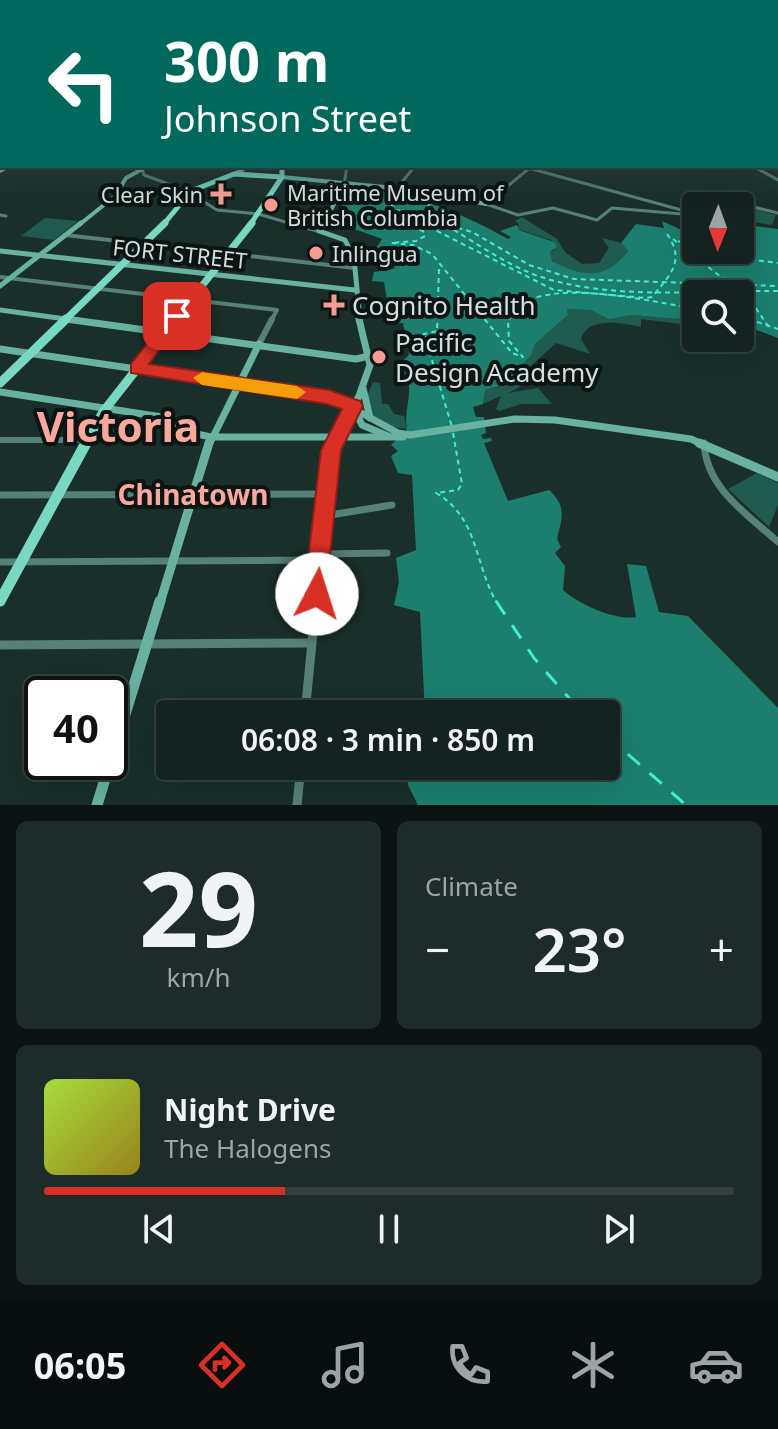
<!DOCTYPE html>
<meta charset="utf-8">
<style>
:root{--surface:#142320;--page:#1d2b29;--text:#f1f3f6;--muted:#9da4a5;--line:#33403e;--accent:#d93025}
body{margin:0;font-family:"Noto Sans",sans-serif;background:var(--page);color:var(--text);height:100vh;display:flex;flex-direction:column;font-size:30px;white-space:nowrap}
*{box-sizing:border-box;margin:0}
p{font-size:26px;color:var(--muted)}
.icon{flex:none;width:44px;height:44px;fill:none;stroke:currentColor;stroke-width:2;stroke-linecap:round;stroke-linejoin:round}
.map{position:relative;height:805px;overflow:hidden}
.drawer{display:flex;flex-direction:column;gap:16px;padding:16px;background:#0b1312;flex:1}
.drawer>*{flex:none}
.top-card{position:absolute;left:0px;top:0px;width:778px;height:168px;box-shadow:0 8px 32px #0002,0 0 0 2px var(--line);background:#00695c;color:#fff;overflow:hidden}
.needle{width:52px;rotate:181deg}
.buttons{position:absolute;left:682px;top:192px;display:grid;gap:16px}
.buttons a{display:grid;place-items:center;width:72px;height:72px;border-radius:8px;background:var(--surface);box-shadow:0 8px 32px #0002,0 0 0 2px var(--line);font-size:40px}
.speed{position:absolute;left:24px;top:676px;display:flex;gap:16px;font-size:40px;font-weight:700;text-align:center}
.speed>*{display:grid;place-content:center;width:104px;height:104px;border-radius:50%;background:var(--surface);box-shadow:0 8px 32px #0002,0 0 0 2px var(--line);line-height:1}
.speed .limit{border:4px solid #111;border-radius:12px;background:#fff;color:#111}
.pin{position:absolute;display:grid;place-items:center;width:68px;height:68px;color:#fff;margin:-34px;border-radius:16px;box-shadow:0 4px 12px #0006}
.me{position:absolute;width:88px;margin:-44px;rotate:5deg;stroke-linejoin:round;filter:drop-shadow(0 0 6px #0008)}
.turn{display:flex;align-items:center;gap:28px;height:168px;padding:0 32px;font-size:36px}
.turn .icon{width:104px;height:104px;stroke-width:2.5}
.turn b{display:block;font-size:56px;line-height:68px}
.big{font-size:60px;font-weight:600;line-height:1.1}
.drawer .card{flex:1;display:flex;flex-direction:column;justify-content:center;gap:12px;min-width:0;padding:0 28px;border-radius:12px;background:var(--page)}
.drawer .dial{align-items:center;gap:0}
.dial b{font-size:104px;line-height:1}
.song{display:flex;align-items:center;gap:24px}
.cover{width:96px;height:96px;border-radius:12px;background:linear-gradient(135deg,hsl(80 70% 55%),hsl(50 70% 35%))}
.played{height:8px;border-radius:4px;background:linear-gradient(90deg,var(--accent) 35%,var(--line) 35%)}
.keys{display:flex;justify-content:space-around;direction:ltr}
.heat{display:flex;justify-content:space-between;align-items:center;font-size:44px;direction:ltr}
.drawer .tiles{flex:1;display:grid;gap:16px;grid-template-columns:1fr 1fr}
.card:last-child{grid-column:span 2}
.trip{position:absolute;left:156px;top:700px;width:464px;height:80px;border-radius:8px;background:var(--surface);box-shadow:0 8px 32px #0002,0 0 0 2px var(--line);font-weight:600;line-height:80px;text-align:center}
.tabs{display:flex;height:128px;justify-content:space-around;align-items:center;background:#080e0d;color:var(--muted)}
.tabs .icon{width:56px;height:56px}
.tabs .active{color:var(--accent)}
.tabs b{font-size:36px;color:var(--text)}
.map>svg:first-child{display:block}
</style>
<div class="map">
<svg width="778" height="805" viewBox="0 0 778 805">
<rect width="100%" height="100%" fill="#1a2f2a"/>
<g fill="#1f5b4f">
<path d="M 702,195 L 776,215 L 772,225 L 740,220 L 740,206 L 690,207 Z"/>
<path d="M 522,217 L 557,239 L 565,252 L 582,264 L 599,263 L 609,248 L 602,238 L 621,243 L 628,251 C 604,281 582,278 551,260 L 550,252 L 555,250 L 551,240 L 518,229 L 519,224 L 515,221 Z"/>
<path d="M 45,218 L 78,221 L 54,240 L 21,236 Z"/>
<path d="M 567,309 L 591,310 L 615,318 L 635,315 L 675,319 L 691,317 L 696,320 L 696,330 L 688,325 L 641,319 L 641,327 C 622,323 588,316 581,339 L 590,354 L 556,343 L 531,366 L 541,376 L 508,393 L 538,388 L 552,404 L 521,404 L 499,411 L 496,409 L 501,396 L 483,404 L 485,390 L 505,385 L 535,344 L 568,315 Z"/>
<path d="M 373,382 L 380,383 L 382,404 L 388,404 L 394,414 L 404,416 L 407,429 L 391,427 L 371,414 L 367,396 Z"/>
<path d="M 757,473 L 778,483 L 778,505 L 769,527 L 728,489 Z"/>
</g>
<path fill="#1c7f6d" d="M 360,189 C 411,192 462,213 508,239 L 511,237 L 500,231 L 517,225 L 519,230 L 554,242 L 557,247 L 550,252 L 552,261 C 584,277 604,281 628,251 L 621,243 L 636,224 L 664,228 L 662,221 L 688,233 L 696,229 L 696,250 L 740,250 L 740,224 L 778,229 L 778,338 L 754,329 L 740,328 L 740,294 L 696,294 L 696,320 L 691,317 L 675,319 L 634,315 L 609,319 L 591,310 L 567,309 L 568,315 L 535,344 L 531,355 L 507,384 L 485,390 L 483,404 L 473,407 L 476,417 L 484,417 L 486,433 L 481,435 L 483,439 L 491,438 L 492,441 L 484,443 L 508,501 L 549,490 C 567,506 562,518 557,539 L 561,547 L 555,553 L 565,566 L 563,590 C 578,604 616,621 636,617 L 627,564 L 646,566 L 659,612 L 688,616 L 778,708 L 778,805 L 418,805 L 408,785 L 407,766 L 606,766 L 606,714 L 425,714 L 420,612 L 394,605 L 399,582 L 396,558 L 416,550 L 412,475 L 398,473 L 391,456 L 398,451 L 391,445 L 407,429 C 403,409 415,391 405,373 L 407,368 L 400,363 L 409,355 L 403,323 L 398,323 L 394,303 L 387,300 L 384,282 L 372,281 L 374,272 L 393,269 L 399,262 L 388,254 L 380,253 L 377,247 L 382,239 L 335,222 L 348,193 Z"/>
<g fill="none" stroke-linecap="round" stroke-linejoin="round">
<g stroke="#41eecf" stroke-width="2" stroke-dasharray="5 4" stroke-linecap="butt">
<path d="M 391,204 L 394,209 L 472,232 L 529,265 L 574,279 L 778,286"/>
<path d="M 429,204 L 427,209 L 436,220"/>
<path d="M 446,225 C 476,243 505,264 538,276 C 613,301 700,290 778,291"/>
<path d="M 667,234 C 686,261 670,275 652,297 L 646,298 L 554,290 L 413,219 L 374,214 L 339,217 L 374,215 L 423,231 L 425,236 L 416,241 L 391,243 L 413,245 L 432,254 L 512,353 L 523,357 L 509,341 L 508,321 C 511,317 515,310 519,306 C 555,278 654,302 696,309"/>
<path d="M 673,239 L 750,300 L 771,330"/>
<path d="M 678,241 L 696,248"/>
<path d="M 740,244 L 744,231 L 741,250 L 755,260 L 778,263"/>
<path d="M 706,250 L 728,253 L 736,250"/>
<path d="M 439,269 L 437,331 L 407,338 L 425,337 L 452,427"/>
<path d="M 740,316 L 778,329"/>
<path d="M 453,433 L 462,484 L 458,490 L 436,493 C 479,518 474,564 497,603"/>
</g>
<g stroke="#41eecf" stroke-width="3" stroke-dasharray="16 13" stroke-linecap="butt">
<path d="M 496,601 L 534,658 L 583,714"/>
<path d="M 606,735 L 686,805"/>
</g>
<g stroke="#558176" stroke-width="3">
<path d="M 141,166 L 144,175 L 185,190 L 217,210 L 258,214 L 296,225"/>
<path d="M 521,166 L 685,211"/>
<path d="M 532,166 L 486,204 L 518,215 L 553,208 L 597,220 L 612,208 L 682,214 L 700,194 L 778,213"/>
<path d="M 753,166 L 778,180"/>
<path d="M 344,185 L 347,166"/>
<path d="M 397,188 L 415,166"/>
<path d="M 0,215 L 6,216"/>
</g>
<g stroke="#558176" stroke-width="4">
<path d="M 289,223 L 319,231"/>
<path d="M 65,235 L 355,268"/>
<path d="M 0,277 L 277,310 L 271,321"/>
</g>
<g stroke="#558176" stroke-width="6">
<path d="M 259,344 L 272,319"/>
<path d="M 0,440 L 86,440"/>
<path d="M 333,445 L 335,438"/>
</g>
<g stroke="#558176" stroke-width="7">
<path d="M 704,443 C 706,488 747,514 778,542"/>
<path d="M 0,495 L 326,494"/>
<path d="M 324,516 L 392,505"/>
<path d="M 320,554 L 387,553"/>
<path d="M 0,562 L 320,560"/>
<path d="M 316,603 L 334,443"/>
</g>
<g stroke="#558176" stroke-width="9">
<path d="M 0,645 L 312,643"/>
<path d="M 305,714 L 316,601"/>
<path d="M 297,805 L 301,766"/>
</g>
<g stroke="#69b2a1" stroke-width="4">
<path d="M 0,171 L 9,166"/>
<path d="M 234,174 L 249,166"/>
<path d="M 282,177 L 405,189 L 486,204"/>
<path d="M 79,225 L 115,196 L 126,178 L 148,166"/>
<path d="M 323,225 L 344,185"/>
</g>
<g stroke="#69b2a1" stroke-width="5">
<path d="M 324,223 L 319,231 L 345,240 L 354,258 L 360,321"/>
<path d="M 0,251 L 355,290"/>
<path d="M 0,286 L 81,223"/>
<path d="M 0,310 L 80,321"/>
</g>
<g stroke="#69b2a1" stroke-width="7">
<path d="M 66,319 L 356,359 L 369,356"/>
<path d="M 0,349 L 334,398 L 398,433 L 410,435 L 515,419 L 555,420 L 691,439 L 704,445"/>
<path d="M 363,388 L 370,418"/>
<path d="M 0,392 L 162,417 L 192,433 L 211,437 L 403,437"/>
<path d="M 354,408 L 362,425 L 388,436"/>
<path d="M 335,438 L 359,396 L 370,365 L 359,319"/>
<path d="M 209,445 L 259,344"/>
</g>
<g stroke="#69b2a1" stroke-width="9">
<path d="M 699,443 L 778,477"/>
<path d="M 160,603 L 209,443"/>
</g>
<path stroke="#69b2a1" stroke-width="11" d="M 97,805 L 160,601"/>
<g stroke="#78d8c2" stroke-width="5">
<path d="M 163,225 L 191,191 L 234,174 L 282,177"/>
<path d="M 250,225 L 282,177 L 282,166"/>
</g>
<g stroke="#78d8c2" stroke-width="7">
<path d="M 64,321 L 165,223"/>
<path d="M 174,321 L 252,223"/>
</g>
<g stroke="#78d8c2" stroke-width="9">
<path d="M 0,383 L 66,319"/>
<path d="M 85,445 L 103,412 L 176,319"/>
</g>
<path stroke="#78d8c2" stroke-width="11" d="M 0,601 L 86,443"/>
</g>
<linearGradient id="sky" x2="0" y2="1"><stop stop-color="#0e1a17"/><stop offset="0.44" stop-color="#384d55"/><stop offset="1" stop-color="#384d55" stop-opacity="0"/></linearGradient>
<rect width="778" height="202" fill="url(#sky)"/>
<path fill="#d93025" stroke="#8d1f18" stroke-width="2" d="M 177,311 L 184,316 L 149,364 L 329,390 L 360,401 L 363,406 L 341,450 L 325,603 L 317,607 L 308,603 L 304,594 L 321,450 L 342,409 L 327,404 L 131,373 L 131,364 L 171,313 Z"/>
<path fill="#f59e0b" d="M 202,372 L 297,386 L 306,392 L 297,399 L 202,385 L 193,378 Z"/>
<g fill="#f59c91" stroke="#0c1513" stroke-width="3">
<path d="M217 182h8v8h8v8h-8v8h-8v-8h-8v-8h8z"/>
<circle cx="271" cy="205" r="8"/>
<circle cx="316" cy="253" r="8"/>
<path d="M330 293h8v8h8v8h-8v8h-8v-8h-8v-8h8z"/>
<circle cx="379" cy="357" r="8"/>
</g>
<g text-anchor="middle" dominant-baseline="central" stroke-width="8" stroke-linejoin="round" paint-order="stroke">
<g font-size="22" fill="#d3dfdc" stroke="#0c1513" text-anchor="start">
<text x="287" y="192">Maritime Museum of<tspan x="287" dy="25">British Columbia</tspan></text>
<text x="203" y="194" text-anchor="end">Clear Skin</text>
<text x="332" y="253">Inlingua</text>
</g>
<g font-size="22" fill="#d3dfdc" stroke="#0c1513">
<text transform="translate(180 253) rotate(6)">FORT STREET</text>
</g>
<g font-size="26" fill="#d3dfdc" stroke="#0c1513" text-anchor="start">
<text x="352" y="305">Cognito Health</text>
<text x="395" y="342">Pacific<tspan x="395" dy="30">Design Academy</tspan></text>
</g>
<g font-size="28" font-weight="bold" fill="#faa79c" stroke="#0c1513">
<text x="193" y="494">Chinatown</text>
</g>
<g font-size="42" font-weight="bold" fill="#faa79c" stroke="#0c1513">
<text x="118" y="425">Victoria</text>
</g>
</g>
</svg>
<div class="buttons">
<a><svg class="needle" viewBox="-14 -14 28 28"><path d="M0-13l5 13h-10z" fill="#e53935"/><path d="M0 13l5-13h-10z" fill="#9da4a5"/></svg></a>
<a><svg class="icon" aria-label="search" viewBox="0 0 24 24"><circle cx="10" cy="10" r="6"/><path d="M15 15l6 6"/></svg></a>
</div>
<div class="speed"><div class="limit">40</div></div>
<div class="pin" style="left:177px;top:316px;background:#d93025"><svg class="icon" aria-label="arrive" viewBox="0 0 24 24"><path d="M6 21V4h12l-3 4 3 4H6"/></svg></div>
<svg class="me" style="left:317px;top:594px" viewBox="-20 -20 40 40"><circle r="19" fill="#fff"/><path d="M0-13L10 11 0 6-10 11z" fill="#d93025"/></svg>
<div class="trip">06:08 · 3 min · 850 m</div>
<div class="top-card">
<div class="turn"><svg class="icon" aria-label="left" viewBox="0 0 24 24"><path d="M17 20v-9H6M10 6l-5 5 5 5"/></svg><div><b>300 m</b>Johnson Street</div></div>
</div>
</div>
<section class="drawer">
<div class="tiles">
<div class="card dial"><b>29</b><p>km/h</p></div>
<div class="card"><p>Climate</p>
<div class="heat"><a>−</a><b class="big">23°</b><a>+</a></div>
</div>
<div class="card">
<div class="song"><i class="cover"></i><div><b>Night Drive</b><p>The Halogens</p></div></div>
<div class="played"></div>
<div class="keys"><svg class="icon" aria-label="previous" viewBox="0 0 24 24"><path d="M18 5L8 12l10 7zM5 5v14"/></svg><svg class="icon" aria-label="pause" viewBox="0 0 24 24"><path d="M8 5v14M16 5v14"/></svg><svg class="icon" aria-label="next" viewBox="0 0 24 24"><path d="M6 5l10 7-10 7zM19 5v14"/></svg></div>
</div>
</div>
</section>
<nav class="tabs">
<b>06:05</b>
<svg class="icon active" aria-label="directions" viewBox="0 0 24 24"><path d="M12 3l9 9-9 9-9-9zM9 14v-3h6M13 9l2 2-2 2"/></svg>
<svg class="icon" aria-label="music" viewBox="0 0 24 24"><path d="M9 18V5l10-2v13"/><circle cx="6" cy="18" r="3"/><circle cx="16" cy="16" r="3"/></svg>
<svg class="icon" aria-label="phone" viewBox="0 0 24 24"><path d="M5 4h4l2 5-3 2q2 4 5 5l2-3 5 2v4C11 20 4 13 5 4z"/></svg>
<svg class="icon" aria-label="climate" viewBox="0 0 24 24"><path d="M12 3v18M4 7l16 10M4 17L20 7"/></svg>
<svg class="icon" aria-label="car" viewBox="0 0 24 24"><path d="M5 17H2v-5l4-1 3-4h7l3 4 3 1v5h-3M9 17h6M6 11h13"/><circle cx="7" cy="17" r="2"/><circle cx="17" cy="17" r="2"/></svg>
</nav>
